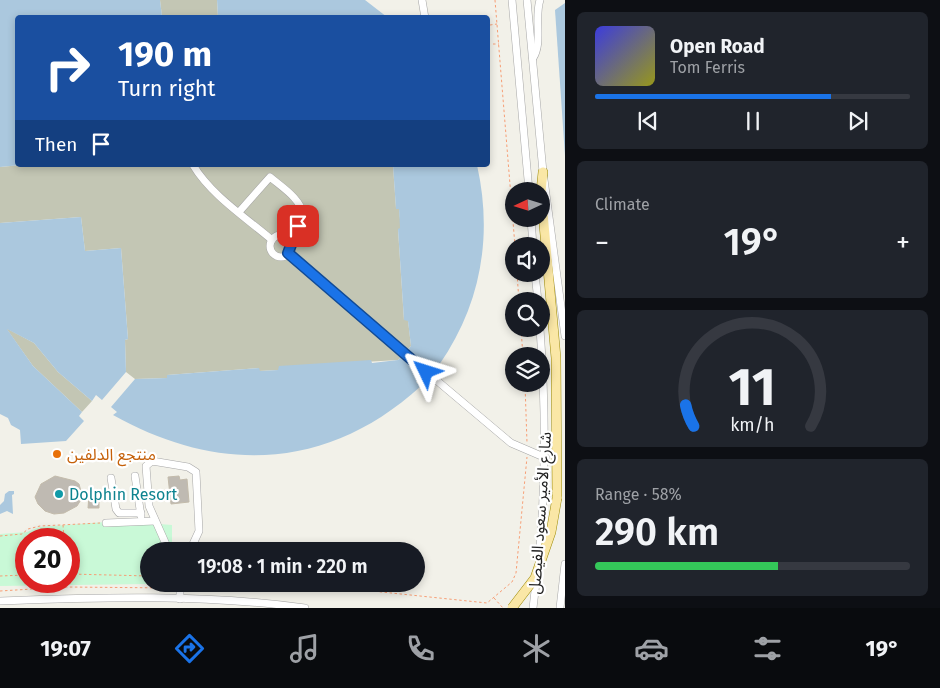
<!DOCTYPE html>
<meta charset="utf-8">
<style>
:root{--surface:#171b24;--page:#20242c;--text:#f1f3f6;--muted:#9ea1a6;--line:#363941;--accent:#1a73e8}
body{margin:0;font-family:"Fira Sans","Noto Sans Arabic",sans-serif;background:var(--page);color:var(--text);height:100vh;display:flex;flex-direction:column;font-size:19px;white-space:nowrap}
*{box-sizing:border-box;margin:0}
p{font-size:16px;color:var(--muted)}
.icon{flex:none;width:28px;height:28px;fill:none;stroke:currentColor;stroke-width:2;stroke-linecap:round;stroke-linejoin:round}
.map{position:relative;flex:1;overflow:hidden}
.panel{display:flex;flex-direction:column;gap:12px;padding:12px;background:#0d0f14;width:375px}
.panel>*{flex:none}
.hud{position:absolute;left:15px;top:15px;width:475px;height:152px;border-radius:5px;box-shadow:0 2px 8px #0003;background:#1a4fa0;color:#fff;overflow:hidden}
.needle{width:32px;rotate:266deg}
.tools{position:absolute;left:505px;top:182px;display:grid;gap:10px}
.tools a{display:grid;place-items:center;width:45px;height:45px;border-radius:50%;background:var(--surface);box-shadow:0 2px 8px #0003;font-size:25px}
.speed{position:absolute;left:15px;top:528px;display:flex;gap:10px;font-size:25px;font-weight:700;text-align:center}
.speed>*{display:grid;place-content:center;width:65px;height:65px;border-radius:50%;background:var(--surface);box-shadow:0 2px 8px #0003;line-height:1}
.speed .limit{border:8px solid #d22;background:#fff;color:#111}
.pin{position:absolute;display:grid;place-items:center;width:42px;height:42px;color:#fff;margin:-21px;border-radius:10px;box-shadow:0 2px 8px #0006}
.me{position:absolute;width:55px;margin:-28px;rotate:311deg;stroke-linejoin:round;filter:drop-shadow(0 0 4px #0008)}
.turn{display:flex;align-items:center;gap:18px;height:105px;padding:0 20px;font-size:22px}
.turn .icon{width:65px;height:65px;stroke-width:2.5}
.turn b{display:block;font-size:35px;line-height:42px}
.then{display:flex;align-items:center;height:48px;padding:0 20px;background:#0003;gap:10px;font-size:19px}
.big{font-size:38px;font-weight:600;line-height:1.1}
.panel .tile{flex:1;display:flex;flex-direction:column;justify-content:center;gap:8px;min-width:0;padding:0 18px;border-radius:8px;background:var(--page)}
.panel .dial{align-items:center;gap:0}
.dial svg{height:130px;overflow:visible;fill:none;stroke:var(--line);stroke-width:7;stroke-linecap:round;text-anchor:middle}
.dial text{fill:var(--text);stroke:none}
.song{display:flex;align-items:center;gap:15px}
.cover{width:60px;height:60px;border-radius:8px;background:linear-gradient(135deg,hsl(240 70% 55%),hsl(60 70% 35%))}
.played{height:5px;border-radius:2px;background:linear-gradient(90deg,var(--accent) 75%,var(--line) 75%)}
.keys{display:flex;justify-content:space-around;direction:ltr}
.heat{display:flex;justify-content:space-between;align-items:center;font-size:28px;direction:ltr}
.charge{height:8px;border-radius:4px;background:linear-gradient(90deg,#34c759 58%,var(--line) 0)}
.trip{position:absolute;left:140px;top:542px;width:285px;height:50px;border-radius:25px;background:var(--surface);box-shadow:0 2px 8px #0003;font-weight:600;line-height:50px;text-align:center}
.tab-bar{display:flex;height:80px;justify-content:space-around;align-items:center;background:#090b0e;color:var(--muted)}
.tab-bar .icon{width:35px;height:35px}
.tab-bar .current{color:var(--accent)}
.tab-bar b{font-size:22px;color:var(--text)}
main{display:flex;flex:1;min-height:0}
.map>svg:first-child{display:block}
</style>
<main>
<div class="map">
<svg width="565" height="608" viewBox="0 0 565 608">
<rect width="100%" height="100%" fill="#f2f1e9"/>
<g fill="#c3c6b4">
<path d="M 160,0 L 217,0 L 218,17 L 162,17 Z"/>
<path d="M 21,165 L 393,165 L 396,208 L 399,209 L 401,229 L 398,229 L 404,320 L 408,320 L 411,346 L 398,360 L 279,367 L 279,370 L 259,371 L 259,368 L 167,375 L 167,378 L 135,379 L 126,372 L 125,340 L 128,339 L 121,248 L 85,251 L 81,217 L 0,223 L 0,167 Z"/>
<path d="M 6,328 L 34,343 L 58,372 L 92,401 L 82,412 L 33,366 Z"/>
</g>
<path fill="#c9f9d7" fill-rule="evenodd" d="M 158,518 L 159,524 L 172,525 L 172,551 L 149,551 L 149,584 L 0,586 L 0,534 L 27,532 L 40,527 ZM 26,539 L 69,539 L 69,581 L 26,581 Z"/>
<g fill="#abc8de">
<path d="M 0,0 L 160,0 L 162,17 L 18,18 L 18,165 L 21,165 L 0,167 Z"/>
<path d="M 217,0 L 365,0 L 387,17 L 218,17 Z"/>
<path d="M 565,3 L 565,156 L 555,10 Z"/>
<path d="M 393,165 L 477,165 C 493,236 481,305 439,365 L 435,362 L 416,382 L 421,386 C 329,470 220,475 113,415 L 117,412 L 111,407 L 135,379 L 167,378 L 167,375 L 259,368 L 260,371 L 278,370 L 279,366 L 371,360 L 372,363 L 398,360 L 411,346 L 408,321 L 404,320 L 398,229 L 400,228 L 399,209 L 396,209 Z"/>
<path d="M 81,217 L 85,251 L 121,248 L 128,339 L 125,340 L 126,372 L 102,400 L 96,395 L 92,401 L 58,372 L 34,343 L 7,329 L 33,366 L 82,412 L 79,416 L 84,421 L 66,441 L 21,444 L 20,430 L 11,425 L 8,418 L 0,414 L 0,223 Z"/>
<path d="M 9,491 L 14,491 L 14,494 L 12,495 L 13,514 L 7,511 L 0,514 L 0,505 L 4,501 L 5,494 Z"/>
</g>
<g fill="#bfbab2" stroke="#c3bbab">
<path d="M 432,365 L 441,373 L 439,375 L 431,375 L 432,383 L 427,388 L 419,380 L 422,376 L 430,376 L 430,368 Z"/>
<path d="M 55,476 L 75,481 L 79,484 L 82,495 L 84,495 L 77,506 L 64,513 L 54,514 L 45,511 L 38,504 L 35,497 L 41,484 Z"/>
<path d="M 179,476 L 180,480 L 187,479 L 189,502 L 171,504 L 168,477 Z"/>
<path d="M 89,495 L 99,495 L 99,508 L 88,508 Z"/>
</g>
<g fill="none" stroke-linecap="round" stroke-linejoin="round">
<defs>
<g id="minor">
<path d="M 422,0 L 425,18"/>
<path d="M 512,0 L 529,191"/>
<path d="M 527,0 L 543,172 L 565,336"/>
<path d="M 533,58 C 543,43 534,18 540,0"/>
<path d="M 193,165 C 211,195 245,217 272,240"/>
<path d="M 239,212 L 270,177 C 283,188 300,198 304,216 L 289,239"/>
<path d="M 531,219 L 533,246"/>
<circle cx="281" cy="246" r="11"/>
<path d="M 288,253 L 426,372"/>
<path d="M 535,274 L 538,301"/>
<path d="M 435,379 L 511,443 L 546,458"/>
<path d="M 135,476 L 141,516"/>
<path d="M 111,478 L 116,509 L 119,513 L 141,513"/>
<path d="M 106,523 L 155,521"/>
<path d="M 169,551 L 149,506 L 146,466 L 152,461 L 188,467 L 196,472 L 199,531 L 193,544 L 187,551"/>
<path d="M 539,560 C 546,481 546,408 540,329"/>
<path d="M 180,584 L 180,599"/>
<path d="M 0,601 C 100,597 205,594 305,608"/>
<path d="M 533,608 L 537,574"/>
<path d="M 560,608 L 565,564"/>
</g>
<g id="major">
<path d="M 541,191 L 556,358 L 557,498"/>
<path d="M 541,191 L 543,172"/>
</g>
</defs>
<use href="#minor" stroke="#a6a6a6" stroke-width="8"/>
<use href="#major" stroke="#9c8a04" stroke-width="10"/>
<g stroke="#f79e75" stroke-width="1" stroke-dasharray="2.5 2.5" stroke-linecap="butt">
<path d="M 495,0 L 515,246"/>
<path d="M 490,25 L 497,24"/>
<path d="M 493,44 L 499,44"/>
<path d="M 517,274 L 519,301"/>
<path d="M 521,329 L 523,356"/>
<path d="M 525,384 L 527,443"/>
<path d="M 63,525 L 64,539"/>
<path d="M 0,536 L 22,534 L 28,529 L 40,526 L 100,523"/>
<path d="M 69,574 L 149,576"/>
<path d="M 0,576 L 26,575"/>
<path d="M 305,584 L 487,603 L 512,582 L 516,573 L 527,457"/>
<path d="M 65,586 L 65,581"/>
<path d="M 0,591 L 65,587 L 174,588"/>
<path d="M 494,598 L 503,608"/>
</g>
<use href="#minor" stroke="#fff" stroke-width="7"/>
<use href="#major" stroke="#fae7a6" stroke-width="9"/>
<defs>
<path id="major-bridge" d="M 512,608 L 535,578 L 551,532 L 557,498"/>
</defs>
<use href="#major-bridge" stroke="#9c8a04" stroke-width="10" stroke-linecap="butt"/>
<use href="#major-bridge" stroke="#fae7a6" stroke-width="9"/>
</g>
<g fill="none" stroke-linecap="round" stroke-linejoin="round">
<defs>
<path id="route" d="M 298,226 L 289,239 L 291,245 L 288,253 L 426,372"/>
</defs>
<use href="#route" stroke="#114b97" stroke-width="12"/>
<use href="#route" stroke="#1a73e8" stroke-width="9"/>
</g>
<circle fill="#e8710a" stroke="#fff" stroke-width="2" cx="57" cy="454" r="5"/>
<circle fill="#0f9aa8" stroke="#fff" stroke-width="2" cx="59" cy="494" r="5"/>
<g text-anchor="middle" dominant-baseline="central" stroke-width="4.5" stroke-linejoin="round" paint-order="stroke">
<g font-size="16" fill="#c56008" stroke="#fff" text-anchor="start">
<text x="67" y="454">منتجع الدلفين</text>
</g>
<g font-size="16" fill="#0d838f" stroke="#fff" text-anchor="start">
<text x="69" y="494">Dolphin Resort</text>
</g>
<g font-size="16" fill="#222" stroke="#fff">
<text transform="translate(540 513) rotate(-86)">شارع الأمير سعود الفيصل</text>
</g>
</g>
</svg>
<div class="tools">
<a><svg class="needle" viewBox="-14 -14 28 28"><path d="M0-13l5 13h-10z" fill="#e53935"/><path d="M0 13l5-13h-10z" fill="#9ea1a6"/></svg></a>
<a><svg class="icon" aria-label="sound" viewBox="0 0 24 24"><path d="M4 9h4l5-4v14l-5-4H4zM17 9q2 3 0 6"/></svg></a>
<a><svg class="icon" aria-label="search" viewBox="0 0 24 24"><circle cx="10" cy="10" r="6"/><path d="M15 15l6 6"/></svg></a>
<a><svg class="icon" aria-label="layers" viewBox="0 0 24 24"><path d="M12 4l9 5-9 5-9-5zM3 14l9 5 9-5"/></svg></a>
</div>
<div class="speed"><div class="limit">20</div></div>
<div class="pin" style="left:298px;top:226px;background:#d93025"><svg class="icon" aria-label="arrive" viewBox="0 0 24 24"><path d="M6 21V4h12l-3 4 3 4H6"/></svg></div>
<svg class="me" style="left:426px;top:372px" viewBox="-20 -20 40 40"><path d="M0-17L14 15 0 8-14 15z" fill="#1a73e8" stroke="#fff" stroke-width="4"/></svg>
<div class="trip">19:08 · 1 min · 220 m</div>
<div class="hud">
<div class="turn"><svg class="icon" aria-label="right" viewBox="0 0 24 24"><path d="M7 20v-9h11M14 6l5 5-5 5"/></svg><div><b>190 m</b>Turn right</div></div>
<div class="then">Then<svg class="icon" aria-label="arrive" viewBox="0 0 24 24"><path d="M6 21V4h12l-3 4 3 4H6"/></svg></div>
</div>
</div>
<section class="panel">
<div class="tile">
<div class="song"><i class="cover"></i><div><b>Open Road</b><p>Tom Ferris</p></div></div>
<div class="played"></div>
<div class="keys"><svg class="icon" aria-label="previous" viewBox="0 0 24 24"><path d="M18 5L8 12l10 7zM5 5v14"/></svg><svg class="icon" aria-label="pause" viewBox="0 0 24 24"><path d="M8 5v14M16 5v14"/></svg><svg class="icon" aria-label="next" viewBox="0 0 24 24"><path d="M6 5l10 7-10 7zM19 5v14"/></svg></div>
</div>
<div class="tile"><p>Climate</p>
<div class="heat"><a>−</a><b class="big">19°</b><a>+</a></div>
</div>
<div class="tile dial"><svg viewBox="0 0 100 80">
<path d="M14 69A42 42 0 1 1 86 69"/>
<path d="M14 69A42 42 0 0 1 9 56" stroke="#1a73e8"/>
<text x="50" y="56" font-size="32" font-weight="700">11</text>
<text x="50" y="72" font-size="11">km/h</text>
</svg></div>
<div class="tile"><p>Range · 58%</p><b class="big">290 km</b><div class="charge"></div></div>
</section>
</main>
<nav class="tab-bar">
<b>19:07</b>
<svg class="icon current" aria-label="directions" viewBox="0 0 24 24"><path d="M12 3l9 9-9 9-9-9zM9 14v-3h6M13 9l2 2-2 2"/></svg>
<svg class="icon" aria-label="music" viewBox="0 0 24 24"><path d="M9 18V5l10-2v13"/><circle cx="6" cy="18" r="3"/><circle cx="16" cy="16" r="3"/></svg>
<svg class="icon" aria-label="phone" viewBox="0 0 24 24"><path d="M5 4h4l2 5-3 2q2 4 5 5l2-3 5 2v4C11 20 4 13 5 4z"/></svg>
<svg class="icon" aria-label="climate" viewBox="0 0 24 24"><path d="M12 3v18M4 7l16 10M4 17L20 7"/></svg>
<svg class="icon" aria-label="car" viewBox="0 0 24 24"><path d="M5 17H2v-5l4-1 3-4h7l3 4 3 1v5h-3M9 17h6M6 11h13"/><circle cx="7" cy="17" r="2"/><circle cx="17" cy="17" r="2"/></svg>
<svg class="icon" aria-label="filters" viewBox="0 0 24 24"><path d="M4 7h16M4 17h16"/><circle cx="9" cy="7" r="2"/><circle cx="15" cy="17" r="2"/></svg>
<b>19°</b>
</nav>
